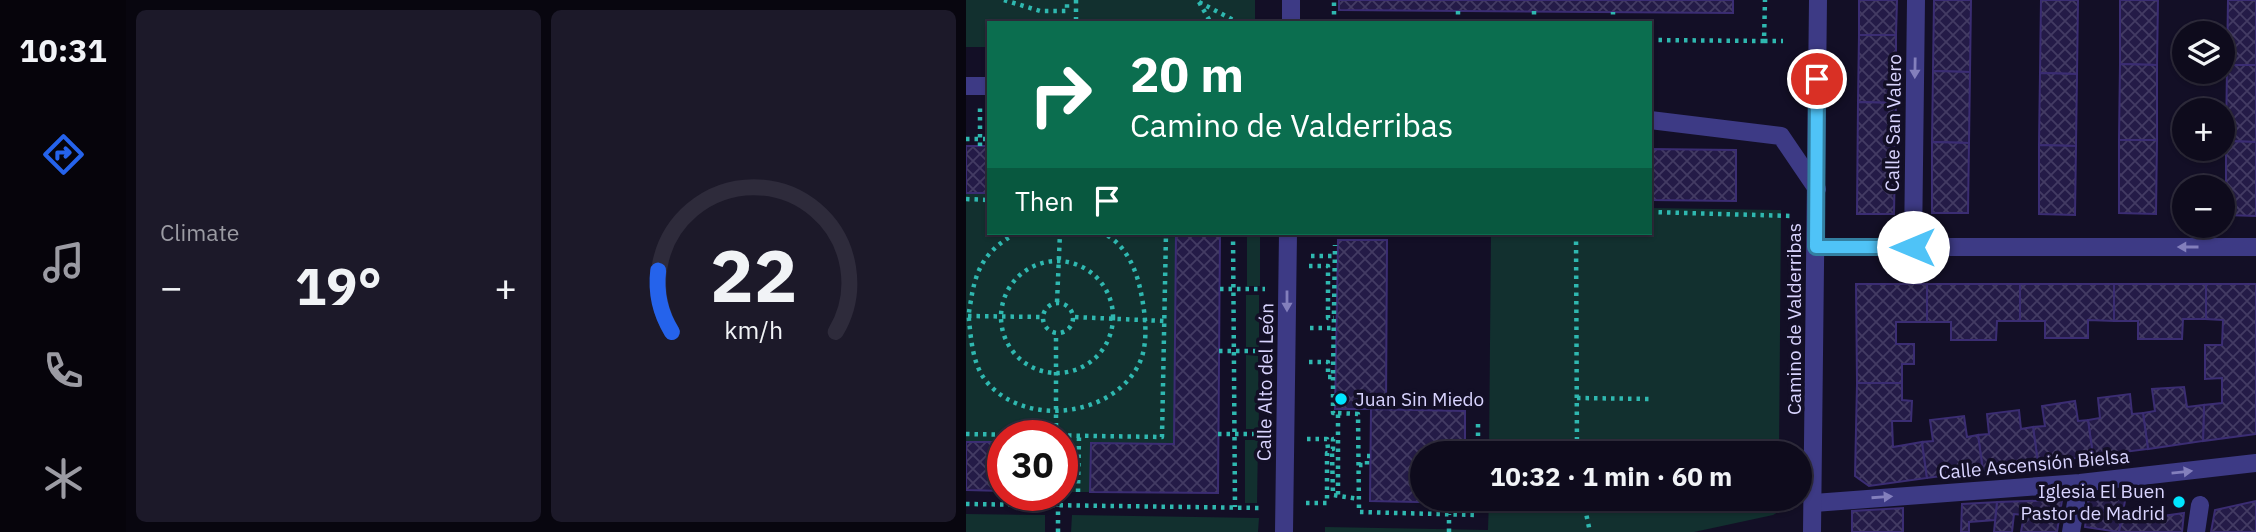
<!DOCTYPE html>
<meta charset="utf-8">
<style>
:root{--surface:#0e0b1c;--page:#1c1929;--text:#f1f3f6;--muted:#9b9ba3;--line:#2e2b3b;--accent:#2563eb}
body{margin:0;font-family:"IBM Plex Sans",sans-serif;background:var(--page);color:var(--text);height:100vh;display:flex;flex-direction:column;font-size:26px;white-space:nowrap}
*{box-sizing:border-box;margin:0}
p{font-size:23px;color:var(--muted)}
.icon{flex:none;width:38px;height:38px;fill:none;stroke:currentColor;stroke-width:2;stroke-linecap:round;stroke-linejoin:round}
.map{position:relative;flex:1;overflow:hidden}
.details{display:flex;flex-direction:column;gap:10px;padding:10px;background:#08060f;width:840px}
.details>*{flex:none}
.top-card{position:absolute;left:21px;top:21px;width:665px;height:214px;border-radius:0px;box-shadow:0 2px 5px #0004,0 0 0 2px var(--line);background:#0b6e4f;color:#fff;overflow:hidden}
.controls{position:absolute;left:1206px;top:21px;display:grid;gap:14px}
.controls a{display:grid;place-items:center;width:63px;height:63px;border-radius:50%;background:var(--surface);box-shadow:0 2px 5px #0004,0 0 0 2px var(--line);font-size:35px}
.speed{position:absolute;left:21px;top:420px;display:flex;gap:14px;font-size:35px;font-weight:700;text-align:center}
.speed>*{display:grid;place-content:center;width:91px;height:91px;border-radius:50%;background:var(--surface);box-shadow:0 2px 5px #0004,0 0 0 2px var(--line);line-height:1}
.speed .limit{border:10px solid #d22;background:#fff;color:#111}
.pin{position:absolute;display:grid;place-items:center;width:60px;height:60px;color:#fff;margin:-30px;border:4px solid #fff;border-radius:50%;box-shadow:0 2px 7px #0007}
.me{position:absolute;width:77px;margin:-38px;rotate:270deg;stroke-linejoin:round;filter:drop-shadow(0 0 5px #0008)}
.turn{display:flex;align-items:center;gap:24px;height:147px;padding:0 28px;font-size:32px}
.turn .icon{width:91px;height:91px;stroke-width:2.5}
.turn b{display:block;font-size:49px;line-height:60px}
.then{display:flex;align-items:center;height:66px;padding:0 28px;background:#0003;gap:14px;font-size:26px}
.big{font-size:52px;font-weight:700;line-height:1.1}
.details .tile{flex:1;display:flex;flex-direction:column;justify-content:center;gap:10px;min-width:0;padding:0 24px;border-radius:10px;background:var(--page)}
.details .dial{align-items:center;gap:0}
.dial svg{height:182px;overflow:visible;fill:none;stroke:var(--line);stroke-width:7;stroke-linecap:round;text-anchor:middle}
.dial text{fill:var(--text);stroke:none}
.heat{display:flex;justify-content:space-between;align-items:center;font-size:38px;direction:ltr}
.details .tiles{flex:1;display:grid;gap:10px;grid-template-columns:repeat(2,1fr)}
.trip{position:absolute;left:444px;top:441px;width:402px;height:70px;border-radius:35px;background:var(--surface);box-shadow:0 2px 5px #0004,0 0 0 2px var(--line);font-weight:700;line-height:70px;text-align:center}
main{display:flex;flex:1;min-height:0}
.dock{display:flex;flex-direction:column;width:126px;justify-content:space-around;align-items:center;background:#06040b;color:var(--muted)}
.dock .icon{width:49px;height:49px}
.dock .on{color:var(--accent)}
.dock b{font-size:32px;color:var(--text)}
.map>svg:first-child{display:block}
</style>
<main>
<nav class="dock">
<b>10:31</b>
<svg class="icon on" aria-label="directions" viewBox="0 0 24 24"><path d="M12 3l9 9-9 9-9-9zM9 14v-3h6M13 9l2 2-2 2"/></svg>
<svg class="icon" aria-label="music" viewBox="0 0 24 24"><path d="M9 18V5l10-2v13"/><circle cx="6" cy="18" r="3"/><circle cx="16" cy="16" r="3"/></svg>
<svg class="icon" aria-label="phone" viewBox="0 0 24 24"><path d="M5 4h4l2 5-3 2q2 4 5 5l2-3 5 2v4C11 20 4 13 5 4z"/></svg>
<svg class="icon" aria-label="climate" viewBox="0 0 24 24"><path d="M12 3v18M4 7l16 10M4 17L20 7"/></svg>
</nav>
<section class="details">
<div class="tiles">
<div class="tile"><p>Climate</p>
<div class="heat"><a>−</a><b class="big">19°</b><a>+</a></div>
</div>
<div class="tile dial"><svg viewBox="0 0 100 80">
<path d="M14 69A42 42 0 1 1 86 69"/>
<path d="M14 69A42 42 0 0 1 8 42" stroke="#2563eb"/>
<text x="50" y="56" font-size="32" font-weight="700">22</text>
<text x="50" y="72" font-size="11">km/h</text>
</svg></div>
</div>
</section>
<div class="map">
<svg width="1290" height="532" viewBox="0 0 1290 532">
<defs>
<pattern id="building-cross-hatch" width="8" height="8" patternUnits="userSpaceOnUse" patternTransform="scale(1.75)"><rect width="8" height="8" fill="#241b47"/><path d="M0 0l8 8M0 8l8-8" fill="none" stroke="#433b63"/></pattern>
</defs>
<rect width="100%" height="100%" fill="#130f26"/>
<g fill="#12302f">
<path d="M 0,0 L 289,0 L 289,23 L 23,23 L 23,47 L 0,47 Z"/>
<path d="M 0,193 L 23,193 L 23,233 L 210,233 L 208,444 L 124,492 L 96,492 L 96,436 L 37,436 L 37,442 L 0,442 Z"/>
<path d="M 684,208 L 815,210 L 813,453 L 523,453 L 525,233 L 684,233 Z"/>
<rect x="281" y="233" width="13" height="53"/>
<rect x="280" y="295" width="13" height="52"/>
<path d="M 280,355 L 292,356 L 293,429 L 280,429 Z"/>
<path d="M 279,440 L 292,440 L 291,503 L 279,503 Z"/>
<path d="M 523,499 L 812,499 L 812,512 L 807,515 L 728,532 L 359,532 L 359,527 L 522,530 Z"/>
<path d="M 0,514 L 79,515 L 79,532 L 0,532 Z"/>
<path d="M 106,515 L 293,518 L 292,532 L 105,532 Z"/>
</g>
<g fill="url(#building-cross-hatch)" stroke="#3b2d73" stroke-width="2">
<path d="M 373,0 L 767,0 L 767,13 L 373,10 Z"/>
<path d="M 893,0 L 931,0 L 930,35 L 893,35 Z"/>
<path d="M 968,0 L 1005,0 L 1004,72 L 967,71 Z"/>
<path d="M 1075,0 L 1112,0 L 1111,74 L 1074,73 Z"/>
<path d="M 1154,0 L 1192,0 L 1191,65 L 1154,64 Z"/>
<path d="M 1262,0 L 1290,0 L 1290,65 L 1261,65 Z"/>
<path d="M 893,35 L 930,35 L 930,103 L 892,102 Z"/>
<path d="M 1154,64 L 1191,65 L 1191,140 L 1153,140 Z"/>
<path d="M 1261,65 L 1290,65 L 1290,142 L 1260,141 Z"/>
<path d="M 967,71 L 1004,72 L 1003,143 L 966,142 Z"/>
<path d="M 1074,73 L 1111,74 L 1110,146 L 1073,145 Z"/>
<path d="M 892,102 L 930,103 L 928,214 L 891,214 Z"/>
<path d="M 1153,140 L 1191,140 L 1190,214 L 1153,213 Z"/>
<path d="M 1260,141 L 1290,142 L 1290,216 L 1260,215 Z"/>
<path d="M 966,142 L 1003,143 L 1002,213 L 966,213 Z"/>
<path d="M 1073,145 L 1110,146 L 1109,215 L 1073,214 Z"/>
<rect x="0" y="146" width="23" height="47"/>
<path d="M 684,149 L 770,150 L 770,201 L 684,200 Z"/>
<path d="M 210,233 L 254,233 L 252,493 L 124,492 L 125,443 L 208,444 Z"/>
<path d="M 372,240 L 421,240 L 420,409 L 369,409 Z"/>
<path d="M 890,284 L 961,284 L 961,322 L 930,322 L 930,344 L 948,344 L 948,364 L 936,364 L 936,383 L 891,383 Z"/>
<path d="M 961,284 L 1054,284 L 1054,321 L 1031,321 L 1030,340 L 985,340 L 985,322 L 961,322 Z"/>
<path d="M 1054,284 L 1148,284 L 1148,321 L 1122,320 L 1122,338 L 1079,338 L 1079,321 L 1054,321 Z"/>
<path d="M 1148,284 L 1240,284 L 1240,319 L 1217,319 L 1216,339 L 1172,339 L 1172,321 L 1148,321 Z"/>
<path d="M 1240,284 L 1290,284 L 1290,434 L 1237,441 L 1238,405 L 1256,403 L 1256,378 L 1239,379 L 1239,345 L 1256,345 L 1257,320 L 1240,319 Z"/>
<path d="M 891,383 L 936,383 L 936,400 L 946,401 L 945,421 L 926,421 L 927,447 L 956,442 L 961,478 L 903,486 L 889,476 Z"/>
<path d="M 1218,387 L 1221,407 L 1238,405 L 1237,441 L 1182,449 L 1177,413 L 1189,411 L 1186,389 Z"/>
<path d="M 1164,394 L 1166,414 L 1177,413 L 1182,449 L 1127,456 L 1122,420 L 1134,418 L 1132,398 Z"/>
<path d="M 1109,401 L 1112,421 L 1122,420 L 1127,456 L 1072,463 L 1067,427 L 1079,426 L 1076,406 Z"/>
<path d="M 405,409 L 499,411 L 499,453 L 457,453 L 457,499 L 498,499 L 498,503 L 404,501 Z"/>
<path d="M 1053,410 L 1055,429 L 1067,427 L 1072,463 L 1017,471 L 1012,435 L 1023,434 L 1021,414 Z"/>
<path d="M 998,416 L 1001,437 L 1012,435 L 1017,471 L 961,478 L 956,442 L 967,441 L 964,420 Z"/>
<path d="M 0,442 L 37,442 L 37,491 L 0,490 Z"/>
<path d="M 1123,496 L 1160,496 L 1153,532 L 1119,527 Z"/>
<path d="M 1096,500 L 1091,532 L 1055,532 L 1058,515 L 1048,514 L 1046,532 L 1028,532 L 1031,502 Z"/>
<path d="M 1290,501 L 1290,532 L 1245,532 L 1249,510 Z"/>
<path d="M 1031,502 L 1029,520 L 1003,522 L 1003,532 L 995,532 L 996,504 Z"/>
<path d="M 937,508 L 937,532 L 886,532 L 886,511 Z"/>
<path d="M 1218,513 L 1216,532 L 1153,532 L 1155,522 Z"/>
</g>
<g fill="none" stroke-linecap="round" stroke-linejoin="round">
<g stroke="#2fb8b0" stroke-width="4.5" stroke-dasharray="3.5 5" stroke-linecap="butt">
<path d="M 38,0 L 74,11 L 101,11 L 101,0"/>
<path d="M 110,0 L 110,23"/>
<path d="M 233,2 L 273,23"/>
<path d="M 233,2 L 245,23"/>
<path d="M 568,11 L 568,23"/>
<path d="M 368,23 L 368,0"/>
<path d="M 492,23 L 492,11"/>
<path d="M 647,23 L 647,12"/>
<path d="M 684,40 L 798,41 L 799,0"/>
<path d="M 798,41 L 817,41"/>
<path d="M 0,139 L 23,139"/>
<path d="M 14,146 L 14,108"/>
<path d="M 0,199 L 23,200"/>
<path d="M 684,212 L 827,216"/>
<path d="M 50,233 C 23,249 12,263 6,294 C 5,302 2,312 3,320 C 5,340 7,365 20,381 C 57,427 144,418 172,366 C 184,344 179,311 174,288 C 169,266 158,243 137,233"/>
<path d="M 267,233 L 269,507"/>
<path d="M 610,233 L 611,453"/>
<path d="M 345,256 L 369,256"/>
<circle cx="91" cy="317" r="56"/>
<path d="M 343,266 L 362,266 L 362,318 L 368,318"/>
<path d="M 254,289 L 299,289"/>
<path d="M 91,302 L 94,233"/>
<circle cx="92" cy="318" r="15"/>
<path d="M 2,316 L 75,317"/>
<path d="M 109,317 L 198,321"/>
<path d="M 344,328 L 368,328"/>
<path d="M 253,351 L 299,351"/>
<path d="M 343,362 L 362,362 L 362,377"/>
<path d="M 362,377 L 367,377 L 369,245"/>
<path d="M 367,377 L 367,413 L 372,413 L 372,495"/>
<path d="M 611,398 L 687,399"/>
<path d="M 372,413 L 392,414 L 393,512 L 511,515 L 511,499"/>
<path d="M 0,434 L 196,437 L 200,233"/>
<path d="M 252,434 L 298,434"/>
<path d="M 90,435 L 90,335"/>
<path d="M 341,439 L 361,439 L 362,449 L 367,449 L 367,439 L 372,439"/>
<path d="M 512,453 L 512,422"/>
<path d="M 393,465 L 401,465 L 401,456 L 404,456"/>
<path d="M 112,492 L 113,436"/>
<path d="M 617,499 L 624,532"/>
<path d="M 340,503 L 361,503 L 361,453 L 366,453 L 367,495 L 393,499"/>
<path d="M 0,504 L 297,508"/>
<path d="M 92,532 L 92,506"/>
<path d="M 483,532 L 483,514"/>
</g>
<path stroke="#3d3a85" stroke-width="18" d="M 684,120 L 815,136 L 851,189"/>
<g stroke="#3d3a85" stroke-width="18">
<path d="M 325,23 L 325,0"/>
<path d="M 0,86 L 23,86"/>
<path d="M 850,247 L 1290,247"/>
<path d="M 947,247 L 950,0"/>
<path d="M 848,503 L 1114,483 L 1290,463"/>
<path d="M 318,532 L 322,233"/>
<path d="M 846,532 L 852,0"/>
<path d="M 1105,532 L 1110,503"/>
<path d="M 1230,532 L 1234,505"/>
</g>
</g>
<defs><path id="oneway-solid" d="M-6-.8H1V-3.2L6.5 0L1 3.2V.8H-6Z" transform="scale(1.75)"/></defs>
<g fill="#837fbc">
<use href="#oneway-solid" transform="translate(949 68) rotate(91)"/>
<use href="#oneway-solid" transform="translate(1222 247) rotate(-180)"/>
<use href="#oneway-solid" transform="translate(321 301) rotate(90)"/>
<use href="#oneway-solid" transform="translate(1216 472) rotate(-6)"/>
<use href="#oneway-solid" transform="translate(916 497) rotate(-4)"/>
</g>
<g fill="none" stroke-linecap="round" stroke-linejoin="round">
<defs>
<path id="route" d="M 851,79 L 850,247 L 947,247"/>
</defs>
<use href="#route" stroke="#337fa1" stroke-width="18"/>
<use href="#route" stroke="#4fc3f7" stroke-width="12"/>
</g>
<g fill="#00e5ff" stroke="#130f26" stroke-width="2.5">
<circle cx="375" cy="399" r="7"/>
<circle cx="1213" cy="502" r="7"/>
</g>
<g text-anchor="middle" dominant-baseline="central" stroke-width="7" stroke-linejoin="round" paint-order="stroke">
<g font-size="19" fill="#d9d4ff" stroke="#130f26">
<text transform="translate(927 123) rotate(-89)">Calle San Valero</text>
<text transform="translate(828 319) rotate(-90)">Camino de Valderribas</text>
<text transform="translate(299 382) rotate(-89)">Calle Alto del León</text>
<text transform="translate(1068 464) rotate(-5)">Calle Ascensión Bielsa</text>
</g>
<g font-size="19" fill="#d9d4ff" stroke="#130f26" text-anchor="start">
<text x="389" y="399">Juan Sin Miedo</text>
<text x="1199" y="491" text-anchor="end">Iglesia El Buen<tspan x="1199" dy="22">Pastor de Madrid</tspan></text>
</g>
</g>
</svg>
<div class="controls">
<a><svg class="icon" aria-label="layers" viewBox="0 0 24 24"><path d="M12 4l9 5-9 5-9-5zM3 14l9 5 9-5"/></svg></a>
<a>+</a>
<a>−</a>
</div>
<div class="speed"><div class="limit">30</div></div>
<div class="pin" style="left:851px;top:79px;background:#d93025"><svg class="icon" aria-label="arrive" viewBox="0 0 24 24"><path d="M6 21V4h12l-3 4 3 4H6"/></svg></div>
<svg class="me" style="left:947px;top:247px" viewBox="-20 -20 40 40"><circle r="19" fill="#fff"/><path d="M0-13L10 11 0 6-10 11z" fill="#4fc3f7"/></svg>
<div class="trip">10:32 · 1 min · 60 m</div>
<div class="top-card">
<div class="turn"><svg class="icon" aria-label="right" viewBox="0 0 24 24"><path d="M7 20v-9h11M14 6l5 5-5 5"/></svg><div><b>20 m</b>Camino de Valderribas</div></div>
<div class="then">Then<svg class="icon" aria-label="arrive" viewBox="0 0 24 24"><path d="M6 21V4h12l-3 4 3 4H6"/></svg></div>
</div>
</div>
</main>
